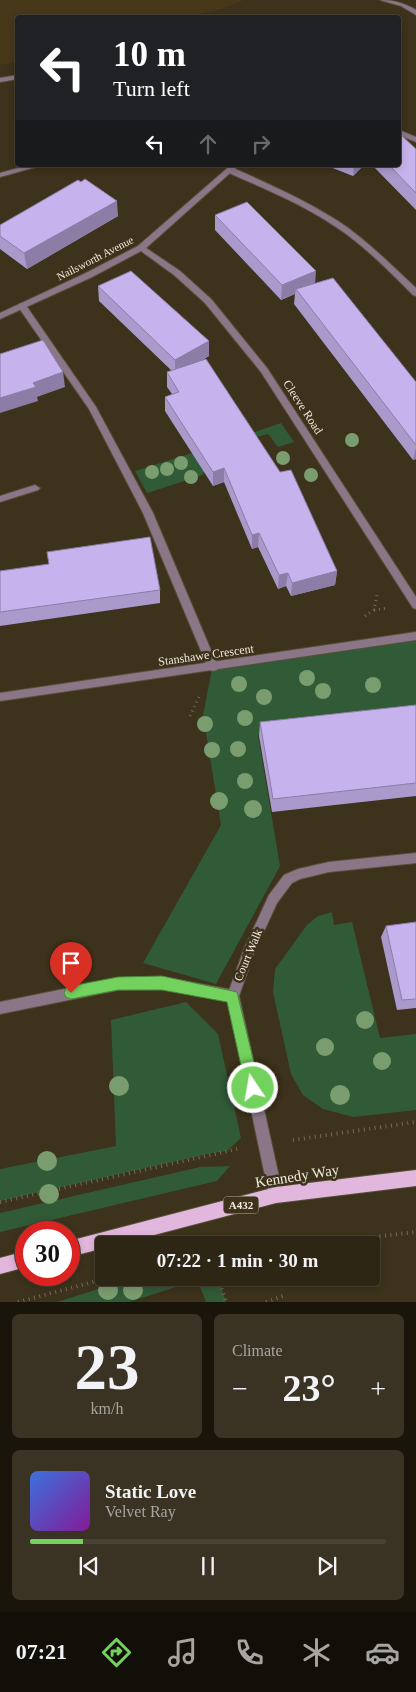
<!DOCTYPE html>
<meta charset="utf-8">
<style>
:root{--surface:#2e2614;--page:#3a3222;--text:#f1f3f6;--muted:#a7a5a0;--line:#494334;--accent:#72d25d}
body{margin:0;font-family:Georgia,serif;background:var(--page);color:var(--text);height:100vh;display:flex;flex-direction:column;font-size:19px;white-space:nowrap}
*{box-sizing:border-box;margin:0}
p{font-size:16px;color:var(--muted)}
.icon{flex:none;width:28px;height:28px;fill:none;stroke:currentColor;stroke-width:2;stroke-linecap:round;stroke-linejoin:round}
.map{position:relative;height:1302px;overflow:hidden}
.details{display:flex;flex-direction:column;gap:12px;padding:12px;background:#19150b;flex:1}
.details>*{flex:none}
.top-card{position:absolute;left:15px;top:15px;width:386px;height:152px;border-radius:5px;box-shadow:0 2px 8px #0003,0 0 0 1px var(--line);background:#202124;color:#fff;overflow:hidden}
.speed{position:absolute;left:15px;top:1221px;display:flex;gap:10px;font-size:25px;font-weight:700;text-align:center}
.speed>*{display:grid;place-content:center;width:65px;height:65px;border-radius:50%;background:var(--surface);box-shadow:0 2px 8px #0003,0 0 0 1px var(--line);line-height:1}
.speed .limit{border:8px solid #d22;background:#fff;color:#111}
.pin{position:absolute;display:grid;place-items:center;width:42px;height:42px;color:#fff;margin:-51px -21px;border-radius:50% 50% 50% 0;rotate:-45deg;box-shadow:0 0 5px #0007}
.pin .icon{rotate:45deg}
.me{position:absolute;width:55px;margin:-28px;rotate:348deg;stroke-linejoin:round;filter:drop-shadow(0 0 4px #0008)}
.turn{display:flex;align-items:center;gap:18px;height:105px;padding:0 15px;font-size:22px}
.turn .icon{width:65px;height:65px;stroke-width:2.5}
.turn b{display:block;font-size:35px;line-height:42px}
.lanes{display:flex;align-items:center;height:48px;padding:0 15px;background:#0003;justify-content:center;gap:25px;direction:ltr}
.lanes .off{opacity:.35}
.big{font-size:38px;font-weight:700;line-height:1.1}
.details .widget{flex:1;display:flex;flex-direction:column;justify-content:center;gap:8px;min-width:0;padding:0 18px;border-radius:8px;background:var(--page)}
.details .dial{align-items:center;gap:0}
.dial b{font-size:65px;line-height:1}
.song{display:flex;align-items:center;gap:15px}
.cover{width:60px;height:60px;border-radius:8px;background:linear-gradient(135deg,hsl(220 70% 55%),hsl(290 70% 35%))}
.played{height:5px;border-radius:2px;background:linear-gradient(90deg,var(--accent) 15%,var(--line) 15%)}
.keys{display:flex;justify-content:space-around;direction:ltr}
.heat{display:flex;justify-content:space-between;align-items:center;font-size:28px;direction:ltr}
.details .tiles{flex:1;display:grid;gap:12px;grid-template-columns:1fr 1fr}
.widget:last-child{grid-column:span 2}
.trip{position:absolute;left:95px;top:1236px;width:285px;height:50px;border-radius:5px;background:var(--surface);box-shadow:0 2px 8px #0003,0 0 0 1px var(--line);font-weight:700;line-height:50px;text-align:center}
.tab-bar{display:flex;height:80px;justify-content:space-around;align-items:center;background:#120f08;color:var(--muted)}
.tab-bar .icon{width:35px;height:35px}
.tab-bar .current{color:var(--accent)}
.tab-bar b{font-size:22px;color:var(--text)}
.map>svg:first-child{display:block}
</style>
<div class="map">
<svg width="416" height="1302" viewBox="0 0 416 1302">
<rect width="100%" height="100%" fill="#3d321b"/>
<path fill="#463819" d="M 0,0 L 244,0 L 222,9 L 186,17 L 18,18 L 17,62 L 0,65 Z"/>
<g fill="#315a37">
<path d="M 281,423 L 294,442 L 278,447 L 268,434 L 249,439 L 246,435 Z"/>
<path d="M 205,449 L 217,468 L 203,473 L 203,475 L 147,493 L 135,471 Z"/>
<path d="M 416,640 L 416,718 L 258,735 L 280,866 L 216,984 L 143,963 L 221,825 L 203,715 L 212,669 Z"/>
<path d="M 332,912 L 334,925 L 352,922 L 380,1038 L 416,1034 L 416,1110 L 353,1117 L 323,1109 L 303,1095 L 291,1074 L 273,992 L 275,969 L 307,925 L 318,916 Z"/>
<path d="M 186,1002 L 218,1034 L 241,1138 L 227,1151 L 212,1153 L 0,1201 L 0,1169 L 116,1146 L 111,1020 Z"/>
<path d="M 230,1166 L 217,1181 L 0,1232 L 0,1213 L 200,1167 Z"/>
<path d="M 133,1278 L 204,1278 L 129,1302 L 57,1302 Z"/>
<path d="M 210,1278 L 218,1278 L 226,1302 L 206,1302 L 199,1284 Z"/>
</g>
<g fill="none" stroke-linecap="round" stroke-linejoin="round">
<defs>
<g id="service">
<path d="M 380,0 C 394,0 404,3 416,10 L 416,15 L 401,6 Z"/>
<path d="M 30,165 L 43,165 L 0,177 L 0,173 Z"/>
<path d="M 227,168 L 233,168 C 269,184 305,200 338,221 C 367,240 391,265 416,288 L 416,296 L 413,295 C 388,270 363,244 333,225 C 300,203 263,188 227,172 Z"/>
<path d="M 22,303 L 25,304 L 96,407 L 153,513 L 218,667 L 217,670 L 213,671 L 209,670 L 143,513 L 89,409 L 19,308 L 19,304 Z"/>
<path d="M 35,485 L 40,488 L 38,490 L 0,502 L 0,496 Z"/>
<path d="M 162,977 L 233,990 L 237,992 L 239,996 L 237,1000 L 233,1002 L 162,989 L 118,990 L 0,1014 L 0,1002 L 118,978 Z"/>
</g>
<g id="minor">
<path d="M 18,75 L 18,79 L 0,82 L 0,78 Z"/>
<path d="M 399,130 L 416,137 L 416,142 L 399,135 Z"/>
<path d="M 231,165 L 239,165 L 146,248 L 180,271 L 211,299 L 267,368 L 416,597 L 416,609 L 413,608 L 261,372 L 205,303 L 174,275 L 141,251 L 92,277 L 0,319 L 0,313 L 86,273 L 138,246 Z"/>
<path d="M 416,632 L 416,640 L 0,701 L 0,693 Z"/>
<path d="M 416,853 L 416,863 L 329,872 L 300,879 L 292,883 L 277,903 L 254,953 L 239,996 L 283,1195 L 281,1200 L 276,1202 L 271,1200 L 269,1195 L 227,996 L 244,949 L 269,895 L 284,875 L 298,869 L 329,862 Z"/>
</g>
<g id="primary">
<path d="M 416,1170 L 416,1186 L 276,1203 L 116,1245 L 104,1245 L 104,1248 L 69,1257 L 69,1241 L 276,1187 Z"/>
<path d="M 26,1251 L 26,1267 L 0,1274 L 0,1258 Z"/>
</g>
</defs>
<use href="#service" stroke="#5a4f3a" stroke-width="2"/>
<use href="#minor" stroke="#5a4f3a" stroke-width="2"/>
<use href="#primary" stroke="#5a4f3a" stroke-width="2"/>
<g stroke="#746b56" stroke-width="3" stroke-dasharray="1 4" stroke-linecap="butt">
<path d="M 374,610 L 388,608"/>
<path d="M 365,616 L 374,610 L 377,595"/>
<path d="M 190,716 L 200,695"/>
</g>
<g stroke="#746b56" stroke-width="4" stroke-dasharray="1 4.5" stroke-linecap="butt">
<path d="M 293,1140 L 416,1122"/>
<path d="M 0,1202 L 237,1149"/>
<path d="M 303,1245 L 416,1232"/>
<path d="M 218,1278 L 226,1302"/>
<path d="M 18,1302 L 108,1278"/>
<path d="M 266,1302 L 283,1296"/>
</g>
<use href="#service" fill="#8b7688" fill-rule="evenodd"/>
<use href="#minor" fill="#8b7688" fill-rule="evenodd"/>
<use href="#primary" fill="#e2b7dd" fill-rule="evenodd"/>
</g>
<g fill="#7a9d6f">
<circle cx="352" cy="440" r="7"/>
<circle cx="283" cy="458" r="7"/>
<circle cx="181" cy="463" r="7"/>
<circle cx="167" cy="469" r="7"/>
<circle cx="152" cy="472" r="7"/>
<circle cx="311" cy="475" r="7"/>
<circle cx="191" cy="477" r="7"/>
<circle cx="307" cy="678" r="8"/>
<circle cx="239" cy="684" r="8"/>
<circle cx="373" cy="685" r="8"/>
<circle cx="323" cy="691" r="8"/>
<circle cx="264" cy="697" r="8"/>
<circle cx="245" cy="718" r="8"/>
<circle cx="205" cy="724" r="8"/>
<circle cx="238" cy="749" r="8"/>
<circle cx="212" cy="750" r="8"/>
<circle cx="245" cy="781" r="8"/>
<circle cx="219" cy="801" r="9"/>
<circle cx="253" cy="809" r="9"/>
<circle cx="365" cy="1020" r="9"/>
<circle cx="325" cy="1047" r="9"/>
<circle cx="382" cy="1061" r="9"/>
<circle cx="119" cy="1086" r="10"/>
<circle cx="340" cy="1095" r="10"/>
<circle cx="47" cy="1161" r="10"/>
<circle cx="49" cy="1194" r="10"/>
<circle cx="108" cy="1290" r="10"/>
<circle cx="133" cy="1290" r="10"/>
</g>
<g fill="#aa9acc">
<path d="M 416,149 L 416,210 L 372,165 L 399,165 Z"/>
<path d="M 325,165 L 364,165 L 353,176 Z"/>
<path d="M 81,182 L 118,216 L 27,269 L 0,249 L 0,225 Z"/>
<path d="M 215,215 L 315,283 L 416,382 L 416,459 L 413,460 L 294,304 L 295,294 L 281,300 L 215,230 Z"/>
<path d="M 98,286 L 209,341 L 209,356 L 199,362 L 337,571 L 335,585 L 291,596 L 286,586 L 278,589 L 258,547 L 252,549 L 224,482 L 213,486 L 165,411 L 165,397 L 172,394 L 167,387 L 167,372 L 172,371 L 99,301 Z"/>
<path d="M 0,571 L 160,590 L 160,603 L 0,626 Z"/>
<path d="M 416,705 L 416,796 L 272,812 L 259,736 L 260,722 Z"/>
<path d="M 416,922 L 416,1008 L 397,1010 L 381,937 L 386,926 Z"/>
</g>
<g fill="#8b7da6">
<path d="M 354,165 L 364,165 L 353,176 Z"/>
<path d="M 117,201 L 118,216 L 27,269 L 24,253 Z"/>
<path d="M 316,271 L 315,286 L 296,289 L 295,294 L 281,300 L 282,285 Z"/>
<path d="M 209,341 L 209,356 L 175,374 L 175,360 Z"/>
<path d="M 63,372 L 65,387 L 37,397 L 38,401 L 0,413 L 0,398 L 33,383 Z"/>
<path d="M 416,447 L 416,459 L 413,460 Z"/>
<path d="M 224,468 L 224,482 L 213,486 L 213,472 Z"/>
<path d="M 259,533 L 258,547 L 252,549 L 252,535 Z"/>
<path d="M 337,571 L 335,585 L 291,596 L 292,583 Z"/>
<path d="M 288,573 L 286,586 L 278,589 L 279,575 Z"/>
</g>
<g fill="#c6b3ed" stroke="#8b7da6">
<path d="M 399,133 L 416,149 L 416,193 L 389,165 L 399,165 Z"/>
<path d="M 85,179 L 117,201 L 24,253 L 0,236 L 0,225 L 78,180 L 81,182 Z"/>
<path d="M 247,202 L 316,271 L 282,285 L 215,215 Z"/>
<path d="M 131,271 L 209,341 L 175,360 L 98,286 Z"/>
<path d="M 333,278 L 416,382 L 416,445 L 296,289 Z"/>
<path d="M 43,340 L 63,372 L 33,383 L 36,387 L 0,398 L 0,354 Z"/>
<path d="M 206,359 L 280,472 L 291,470 L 337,571 L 292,583 L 288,573 L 279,575 L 259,533 L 252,535 L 224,468 L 213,472 L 165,397 L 179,392 L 167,372 Z"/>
<path d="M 150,537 L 160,590 L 0,612 L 0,571 L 49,564 L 47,552 Z"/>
<path d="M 416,705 L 416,783 L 273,799 L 260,722 Z"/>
<path d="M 416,922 L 416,999 L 402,1000 L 386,926 Z"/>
</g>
<path fill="#72d25d" stroke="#4a883c" d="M 162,976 L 237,992 L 260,1088 L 258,1093 L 253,1095 L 248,1093 L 246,1088 L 227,1002 L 162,990 L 118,990 L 71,999 L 66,997 L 64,993 L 66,988 L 71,986 L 118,977 Z"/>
<g text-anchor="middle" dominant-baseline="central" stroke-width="5" stroke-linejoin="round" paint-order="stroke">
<g font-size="11" fill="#f1eadc" stroke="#3d321b">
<text transform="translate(95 258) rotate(-27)">Nailsworth Avenue</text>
</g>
<rect fill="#3d321b" stroke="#bbb3a2" stroke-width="1" x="223.5" y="1196.5" width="35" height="17" rx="4"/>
<g font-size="11" font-weight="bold" fill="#f1eadc">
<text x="241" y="1205">A432</text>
</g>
<g font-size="12" fill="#f1eadc" stroke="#3d321b">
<text transform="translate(303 407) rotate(57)">Cleeve Road</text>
<text transform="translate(206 655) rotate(-8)">Stanshawe Crescent</text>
<text transform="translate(248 955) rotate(-67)">Court Walk</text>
</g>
<g font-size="15" fill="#f1eadc" stroke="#3d321b">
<text transform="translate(297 1176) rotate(-9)">Kennedy Way</text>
</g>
</g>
</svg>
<div class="speed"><div class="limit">30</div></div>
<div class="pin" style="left:71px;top:993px;background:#d93025"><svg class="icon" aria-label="arrive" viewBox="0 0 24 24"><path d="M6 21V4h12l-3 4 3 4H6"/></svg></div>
<svg class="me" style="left:253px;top:1088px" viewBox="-20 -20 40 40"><circle r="17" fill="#72d25d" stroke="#fff" stroke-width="3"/><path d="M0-11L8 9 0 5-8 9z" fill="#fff"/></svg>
<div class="trip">07:22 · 1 min · 30 m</div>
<div class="top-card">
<div class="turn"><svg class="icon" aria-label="left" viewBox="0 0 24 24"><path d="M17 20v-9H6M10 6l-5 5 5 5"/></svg><div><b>10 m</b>Turn left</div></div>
<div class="lanes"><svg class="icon" aria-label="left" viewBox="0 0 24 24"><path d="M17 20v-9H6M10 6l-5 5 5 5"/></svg><svg class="icon off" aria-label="ahead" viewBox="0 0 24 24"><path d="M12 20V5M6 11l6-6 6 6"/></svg><svg class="icon off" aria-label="right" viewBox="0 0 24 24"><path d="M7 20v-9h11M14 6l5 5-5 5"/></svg></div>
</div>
</div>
<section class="details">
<div class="tiles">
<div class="widget dial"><b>23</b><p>km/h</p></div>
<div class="widget"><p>Climate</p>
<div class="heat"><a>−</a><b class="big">23°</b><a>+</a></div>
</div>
<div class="widget">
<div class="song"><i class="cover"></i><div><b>Static Love</b><p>Velvet Ray</p></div></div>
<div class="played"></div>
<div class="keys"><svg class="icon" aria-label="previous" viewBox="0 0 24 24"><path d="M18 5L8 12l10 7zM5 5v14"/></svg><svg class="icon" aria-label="pause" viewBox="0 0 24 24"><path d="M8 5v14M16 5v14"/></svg><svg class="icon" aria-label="next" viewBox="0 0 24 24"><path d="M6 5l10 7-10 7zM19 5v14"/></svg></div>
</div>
</div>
</section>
<nav class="tab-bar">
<b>07:21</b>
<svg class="icon current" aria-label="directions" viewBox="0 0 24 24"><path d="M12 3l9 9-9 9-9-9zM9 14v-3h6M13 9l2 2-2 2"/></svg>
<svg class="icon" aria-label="music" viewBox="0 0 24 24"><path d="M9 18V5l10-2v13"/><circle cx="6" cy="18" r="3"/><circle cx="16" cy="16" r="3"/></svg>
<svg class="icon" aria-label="phone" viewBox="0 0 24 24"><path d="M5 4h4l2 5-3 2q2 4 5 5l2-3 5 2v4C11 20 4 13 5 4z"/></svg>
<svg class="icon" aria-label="climate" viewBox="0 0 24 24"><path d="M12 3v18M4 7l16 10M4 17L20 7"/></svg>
<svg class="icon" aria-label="car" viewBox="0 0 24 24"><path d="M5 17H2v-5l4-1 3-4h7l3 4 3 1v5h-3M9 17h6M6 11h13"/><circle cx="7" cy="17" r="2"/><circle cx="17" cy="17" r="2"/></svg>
</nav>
